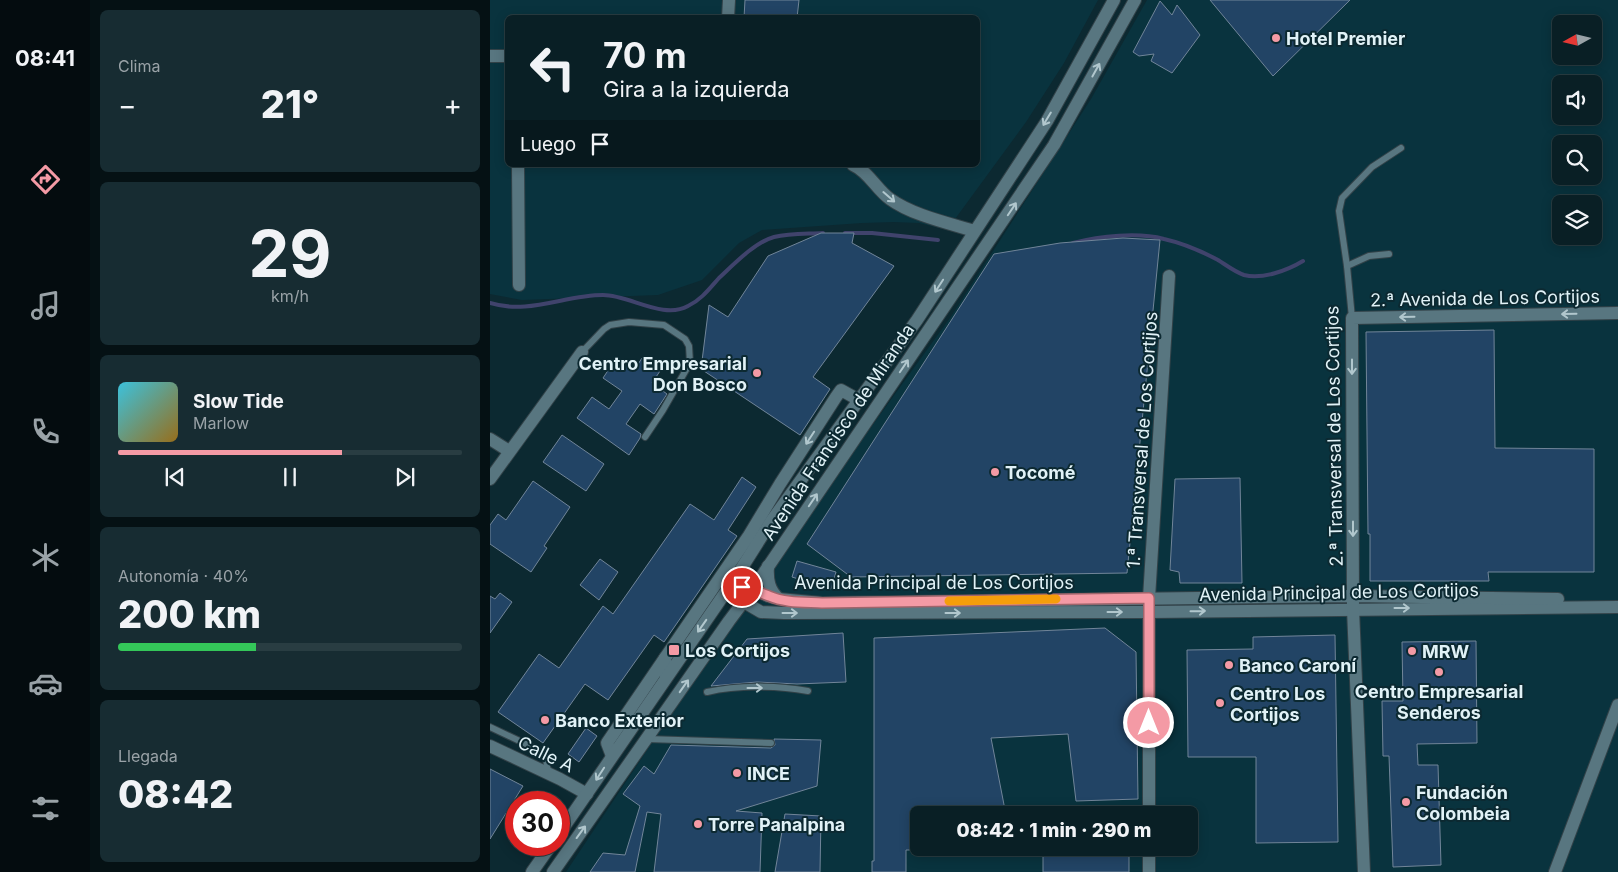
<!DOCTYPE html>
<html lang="es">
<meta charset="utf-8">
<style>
:root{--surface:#091f25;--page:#172c32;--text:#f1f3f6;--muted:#99a2a7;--line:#293d42;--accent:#f49aa5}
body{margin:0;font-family:Inter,sans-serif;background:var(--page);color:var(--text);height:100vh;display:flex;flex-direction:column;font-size:19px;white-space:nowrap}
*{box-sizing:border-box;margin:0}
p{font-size:16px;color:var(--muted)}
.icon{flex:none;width:28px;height:28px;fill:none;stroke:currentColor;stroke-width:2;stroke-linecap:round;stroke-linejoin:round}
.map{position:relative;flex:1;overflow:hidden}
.side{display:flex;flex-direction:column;gap:10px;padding:10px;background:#051114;width:400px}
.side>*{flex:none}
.banner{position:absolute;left:15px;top:15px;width:475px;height:152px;border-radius:8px;box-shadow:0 2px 12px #0003,0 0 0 1px var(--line);background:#091f25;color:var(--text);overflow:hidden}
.needle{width:32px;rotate:262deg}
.tools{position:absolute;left:1062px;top:15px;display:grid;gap:10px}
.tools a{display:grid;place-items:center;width:50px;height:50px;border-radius:8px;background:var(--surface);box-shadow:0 2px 12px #0003,0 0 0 1px var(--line);font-size:25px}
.speed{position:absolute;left:15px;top:791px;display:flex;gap:10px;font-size:25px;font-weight:700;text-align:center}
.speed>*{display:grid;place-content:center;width:65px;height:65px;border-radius:50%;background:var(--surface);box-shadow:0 2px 12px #0003,0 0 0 1px var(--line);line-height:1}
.speed .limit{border:8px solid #d22;background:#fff;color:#111}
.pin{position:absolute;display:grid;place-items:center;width:42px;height:42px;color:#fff;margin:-21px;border:2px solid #fff;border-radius:50%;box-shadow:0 1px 5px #0007}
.me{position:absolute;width:55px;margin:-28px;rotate:0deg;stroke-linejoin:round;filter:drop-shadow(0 0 4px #0008)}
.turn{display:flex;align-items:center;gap:18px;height:105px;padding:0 15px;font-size:22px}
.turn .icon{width:65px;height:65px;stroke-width:2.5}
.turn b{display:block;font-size:35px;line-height:42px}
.then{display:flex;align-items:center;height:48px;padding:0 15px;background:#0003;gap:10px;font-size:19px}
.big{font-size:38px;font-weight:800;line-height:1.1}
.side .widget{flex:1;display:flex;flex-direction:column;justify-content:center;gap:8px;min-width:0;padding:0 18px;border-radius:8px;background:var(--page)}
.side .dial{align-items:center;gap:0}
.dial b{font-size:65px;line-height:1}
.song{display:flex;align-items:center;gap:15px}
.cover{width:60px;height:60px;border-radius:8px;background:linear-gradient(135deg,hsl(190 70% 55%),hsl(40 70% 35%))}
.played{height:5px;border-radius:2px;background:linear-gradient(90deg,var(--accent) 65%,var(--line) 65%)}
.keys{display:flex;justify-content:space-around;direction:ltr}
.heat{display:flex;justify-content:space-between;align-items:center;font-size:28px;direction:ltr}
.charge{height:8px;border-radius:4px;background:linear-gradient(90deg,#34c759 40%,var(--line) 0)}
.trip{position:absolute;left:420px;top:806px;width:288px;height:50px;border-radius:8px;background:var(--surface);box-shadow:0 2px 12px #0003,0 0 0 1px var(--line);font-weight:800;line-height:50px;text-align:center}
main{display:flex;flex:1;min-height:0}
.dock{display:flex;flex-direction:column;width:90px;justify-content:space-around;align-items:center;background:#040c0f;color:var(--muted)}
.dock .icon{width:35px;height:35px}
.dock .selected{color:var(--accent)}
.dock b{font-size:22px;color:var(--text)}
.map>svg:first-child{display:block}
</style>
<main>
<nav class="dock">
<b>08:41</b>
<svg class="icon selected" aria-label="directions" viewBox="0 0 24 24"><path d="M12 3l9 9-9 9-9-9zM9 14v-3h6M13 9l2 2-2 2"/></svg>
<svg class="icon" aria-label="music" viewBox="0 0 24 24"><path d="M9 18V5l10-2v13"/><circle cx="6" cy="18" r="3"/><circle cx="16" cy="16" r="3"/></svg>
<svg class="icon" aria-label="phone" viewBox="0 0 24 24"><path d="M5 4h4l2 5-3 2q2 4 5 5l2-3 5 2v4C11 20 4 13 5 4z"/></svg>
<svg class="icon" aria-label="climate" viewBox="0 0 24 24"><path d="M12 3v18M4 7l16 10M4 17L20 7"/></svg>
<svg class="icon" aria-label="car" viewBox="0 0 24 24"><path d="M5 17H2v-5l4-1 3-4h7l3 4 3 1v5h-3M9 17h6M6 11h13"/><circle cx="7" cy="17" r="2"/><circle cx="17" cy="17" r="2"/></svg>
<svg class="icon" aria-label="filters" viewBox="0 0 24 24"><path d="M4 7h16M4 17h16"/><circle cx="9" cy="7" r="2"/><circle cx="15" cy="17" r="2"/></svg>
</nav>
<section class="side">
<div class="widget"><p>Clima</p>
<div class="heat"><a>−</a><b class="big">21°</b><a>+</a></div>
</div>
<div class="widget dial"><b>29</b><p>km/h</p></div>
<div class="widget">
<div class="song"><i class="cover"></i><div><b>Slow Tide</b><p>Marlow</p></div></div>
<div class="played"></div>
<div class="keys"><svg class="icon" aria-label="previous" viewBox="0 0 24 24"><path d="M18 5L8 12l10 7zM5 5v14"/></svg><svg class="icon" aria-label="pause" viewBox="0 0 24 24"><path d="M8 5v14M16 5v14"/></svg><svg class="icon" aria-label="next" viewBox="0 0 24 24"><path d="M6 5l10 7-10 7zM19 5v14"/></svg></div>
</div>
<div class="widget"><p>Autonomía · 40%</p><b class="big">200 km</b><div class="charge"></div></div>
<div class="widget"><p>Llegada</p><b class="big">08:42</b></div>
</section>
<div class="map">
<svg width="1128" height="872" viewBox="0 0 1128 872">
<rect width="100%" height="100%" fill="#0c2931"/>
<g fill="#09333e" fill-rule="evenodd">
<path d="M 0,0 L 608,0 L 574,63 L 536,122 L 457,230 L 429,223 L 403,222 L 372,223 L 272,230 L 249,243 L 212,280 L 168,295 L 32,300 L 0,294 ZM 18,18 L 488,18 L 488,165 L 18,165 Z"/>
<path d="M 657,0 L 1128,0 L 1128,872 L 76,872 L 187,705 L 337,488 L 460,318 L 601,99 ZM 1071,24 L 1104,24 L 1104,56 L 1071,56 ZM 1071,84 L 1104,84 L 1104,116 L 1071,116 ZM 1071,144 L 1104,144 L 1104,176 L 1071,176 ZM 1071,204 L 1104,204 L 1104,236 L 1071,236 ZM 429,815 L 699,815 L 699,848 L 429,848 Z"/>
</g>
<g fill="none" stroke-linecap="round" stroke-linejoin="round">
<g stroke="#40436c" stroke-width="4">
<path d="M 355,233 L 382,233 L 448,240"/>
<path d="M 583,243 C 610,236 648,232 674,239 C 692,243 711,251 728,260 C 736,265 745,272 754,275 C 772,280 798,270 813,261"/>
<path d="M 0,303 C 38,315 75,295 113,295 C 140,295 173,320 198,306 C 211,300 220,288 229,278 C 243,265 265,242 284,237 C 300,233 317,234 333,233"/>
</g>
</g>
<g fill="#224465" stroke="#718599">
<path d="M 255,0 L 309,0 L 307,18 L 254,18 Z"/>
<path d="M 720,0 L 860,0 L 783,76 Z"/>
<path d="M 670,1 L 682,15 L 687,5 L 710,35 L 682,73 L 661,61 L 664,54 L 649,56 L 643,52 Z"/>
<path d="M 331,233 L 364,233 L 362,243 L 404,266 L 323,377 L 340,389 L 310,435 L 211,369 L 219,305 L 238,317 L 278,256 Z"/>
<path d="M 633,238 L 670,240 L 637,573 L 361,577 L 317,544 L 504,254 L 570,243 Z"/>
<path d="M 1004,330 L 1005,448 L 1104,449 L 1104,572 L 998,572 L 999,581 L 880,581 L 880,534 L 878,534 L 876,332 Z"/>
<path d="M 127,357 L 145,369 L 152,358 L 170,371 L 162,383 L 177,394 L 164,414 L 150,404 L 136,424 L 151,434 L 150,438 L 139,455 L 87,418 L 102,397 L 119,409 L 132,391 L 113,378 Z"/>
<path d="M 72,435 L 114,464 L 96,491 L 53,462 Z"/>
<path d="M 252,477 L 266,487 L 238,530 L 247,536 L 174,642 L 164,635 L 118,700 L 95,684 L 53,743 L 8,712 L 49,654 L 69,668 L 113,606 L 123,614 L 200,504 L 224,520 Z"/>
<path d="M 750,478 L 752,583 L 690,583 L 689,572 L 680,570 L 685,479 Z"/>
<path d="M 43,481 L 80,507 L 54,546 L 57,548 L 41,572 L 0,544 L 0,525 L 8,514 L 16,520 Z"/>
<path d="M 110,559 L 128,572 L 109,600 L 90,585 Z"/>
<path d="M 307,561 L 346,572 L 341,589 L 302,577 Z"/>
<path d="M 10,593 L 22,602 L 0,633 L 0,596 L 5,599 Z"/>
<path d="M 615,628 L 646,652 L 648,799 L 586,801 L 578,734 L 501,738 L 516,815 L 429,815 L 429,850 L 416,850 L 416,872 L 382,872 L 382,861 L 384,861 L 384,638 Z"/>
<path d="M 353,633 L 356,682 L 307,684 L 267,682 L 221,686 L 257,639 Z"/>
<path d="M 845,635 L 848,842 L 766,843 L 766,757 L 698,757 L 697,650 L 763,649 L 763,637 Z"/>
<path d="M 986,641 L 987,743 L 927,744 L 928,765 L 948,765 L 951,865 L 903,867 L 899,756 L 893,756 L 892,701 L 913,701 L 912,642 Z"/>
<path d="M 96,728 L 107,736 L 89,762 L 78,754 Z"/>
<path d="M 284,739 L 331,740 L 327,786 L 246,811 L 272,813 L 270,872 L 164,872 L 171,814 L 157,812 L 145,872 L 100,872 L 113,853 L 135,855 L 150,806 L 133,794 L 154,766 L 164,774 L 181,745 L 281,748 L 285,745 Z"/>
<path d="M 0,769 L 33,786 L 0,839 Z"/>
<path d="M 295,814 L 331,816 L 330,872 L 285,872 Z"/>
<rect x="553" y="856" width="86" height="16"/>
</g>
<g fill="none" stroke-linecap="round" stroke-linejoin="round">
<defs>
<g id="service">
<path d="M 857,266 L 879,256 L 899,254"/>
<path d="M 862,318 L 857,266 L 849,211 L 852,198 L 882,167 L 911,148"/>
<path d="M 92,352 L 114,329 L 120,325 L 139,322 L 174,325 L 195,339 L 199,346 L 200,363 L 173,410 L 155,437"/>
<path d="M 217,692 C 247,685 287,685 318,691"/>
<path d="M 0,727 L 55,753 L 58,772"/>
<path d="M 157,739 L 281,743"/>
</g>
<g id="minor">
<path d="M 238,18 L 239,0"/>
<path d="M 0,56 L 18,56"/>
<path d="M 28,165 L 29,285"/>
<path d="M 363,165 C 379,172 386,189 400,199 C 422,215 458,223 484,231"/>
<path d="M 0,439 L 19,451"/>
<path d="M 0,479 L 92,352"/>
<path d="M 240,586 L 254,602 L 271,612 L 294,613 L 659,612 L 1128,607"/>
<path d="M 240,586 L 263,589 L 278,596 L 289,599 L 332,603 L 863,596 L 1068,599"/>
<path d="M 176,677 L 175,658 L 258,537 L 290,484 L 346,397 L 351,390 L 369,400"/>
<path d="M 0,746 L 70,779 L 97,794"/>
<path d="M 122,756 L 117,743 L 175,658"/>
<path d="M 659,815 L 659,598 L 679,276"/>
<path d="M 659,872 L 659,848"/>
<path d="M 874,872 L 863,609 L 862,318 L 1128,313"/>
<path d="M 1065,872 L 1128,705"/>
</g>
<g id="secondary">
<path d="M 278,566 C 277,580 279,590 289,599"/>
<path d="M 69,834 L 246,577 L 282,520 L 427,320 L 557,121 L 624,0"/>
<path d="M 42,872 L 61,845"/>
<path d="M 63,872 L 239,621 L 263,589 L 564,145 L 645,0"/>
</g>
</defs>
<use href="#service" stroke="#324248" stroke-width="8"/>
<use href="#minor" stroke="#324248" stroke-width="14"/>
<use href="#secondary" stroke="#324248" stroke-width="14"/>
<use href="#service" stroke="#587680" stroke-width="6"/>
<use href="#minor" stroke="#587680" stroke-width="12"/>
<use href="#secondary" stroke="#587680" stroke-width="12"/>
</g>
<defs><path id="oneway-shaft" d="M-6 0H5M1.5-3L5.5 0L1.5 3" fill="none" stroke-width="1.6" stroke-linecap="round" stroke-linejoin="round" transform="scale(1.25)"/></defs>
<g stroke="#b1c7cd">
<use href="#oneway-shaft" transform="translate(606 70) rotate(-61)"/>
<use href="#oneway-shaft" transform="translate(557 119) rotate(121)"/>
<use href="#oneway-shaft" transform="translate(399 197) rotate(41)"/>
<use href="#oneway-shaft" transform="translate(522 209) rotate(-56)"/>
<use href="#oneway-shaft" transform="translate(449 286) rotate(123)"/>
<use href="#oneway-shaft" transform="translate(1079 314) rotate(179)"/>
<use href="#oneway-shaft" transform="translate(917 317) rotate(179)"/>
<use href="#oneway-shaft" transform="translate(414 366) rotate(-56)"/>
<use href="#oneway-shaft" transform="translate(862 367) rotate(90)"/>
<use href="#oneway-shaft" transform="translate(320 438) rotate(123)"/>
<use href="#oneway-shaft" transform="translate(323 500) rotate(-56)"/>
<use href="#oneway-shaft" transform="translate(863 529) rotate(90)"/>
<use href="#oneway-shaft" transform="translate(912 608)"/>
<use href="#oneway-shaft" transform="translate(708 611) rotate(-1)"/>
<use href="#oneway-shaft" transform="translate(625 612)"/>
<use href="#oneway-shaft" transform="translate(300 613)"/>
<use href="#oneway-shaft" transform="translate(463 613)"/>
<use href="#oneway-shaft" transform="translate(212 626) rotate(125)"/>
<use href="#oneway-shaft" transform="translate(194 686) rotate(-55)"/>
<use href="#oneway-shaft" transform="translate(265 688)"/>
<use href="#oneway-shaft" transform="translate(110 774) rotate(123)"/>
<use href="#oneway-shaft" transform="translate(91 832) rotate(-54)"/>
</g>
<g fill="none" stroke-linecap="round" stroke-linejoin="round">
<defs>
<path id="route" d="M 252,587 C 265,589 267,592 279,596 C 295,603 314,602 332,603 L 659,598 L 659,723"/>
</defs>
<use href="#route" stroke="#9f646b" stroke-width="12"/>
<use href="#route" stroke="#f49aa5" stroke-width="9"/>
<path stroke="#f59e0b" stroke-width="9" d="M 459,601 L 566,599"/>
</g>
<g fill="#f49aa5" stroke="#0c2931" stroke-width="2">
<circle cx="786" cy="38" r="5"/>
<circle cx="267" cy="373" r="5"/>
<circle cx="505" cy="472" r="5"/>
<rect x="178" y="644" width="12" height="12" rx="2.5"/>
<circle cx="922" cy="651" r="5"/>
<circle cx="739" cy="665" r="5"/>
<circle cx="949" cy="672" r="5"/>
<circle cx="730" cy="703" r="5"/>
<circle cx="55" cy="720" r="5"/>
<circle cx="247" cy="773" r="5"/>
<circle cx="916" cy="802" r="5"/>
<circle cx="208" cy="824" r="5"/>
</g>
<g text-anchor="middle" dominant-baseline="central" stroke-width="4" stroke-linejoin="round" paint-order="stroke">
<g font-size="18" font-weight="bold" fill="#e1f2f7" stroke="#0c2931" text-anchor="start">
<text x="796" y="38">Hotel Premier</text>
<text x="257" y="363" text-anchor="end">Centro Empresarial<tspan x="257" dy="21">Don Bosco</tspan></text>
<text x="515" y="472">Tocomé</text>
<text x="195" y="650">Los Cortijos</text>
<text x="932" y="651">MRW</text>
<text x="749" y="665">Banco Caroní</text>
<text x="949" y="691" text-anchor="middle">Centro Empresarial<tspan x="949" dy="21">Senderos</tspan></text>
<text x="740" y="693">Centro Los<tspan x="740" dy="21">Cortijos</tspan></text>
<text x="65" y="720">Banco Exterior</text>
<text x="257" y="773">INCE</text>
<text x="926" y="792">Fundación<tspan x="926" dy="21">Colombeia</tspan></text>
<text x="218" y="824">Torre Panalpina</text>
</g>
<g font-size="18" fill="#e1f2f7" stroke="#0c2931">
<text transform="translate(995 298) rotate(-1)">2.ª Avenida de Los Cortijos</text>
<text transform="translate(348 432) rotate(-56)">Avenida Francisco de Miranda</text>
<text transform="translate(844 436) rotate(-91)">2.ª Transversal de Los Cortijos</text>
<text transform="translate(652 440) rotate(-86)">1.ª Transversal de Los Cortijos</text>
<text x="444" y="582">Avenida Principal de Los Cortijos</text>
<text transform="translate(849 592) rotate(-1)">Avenida Principal de Los Cortijos</text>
<text transform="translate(56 754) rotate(26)">Calle A</text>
</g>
</g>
</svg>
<div class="tools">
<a><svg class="needle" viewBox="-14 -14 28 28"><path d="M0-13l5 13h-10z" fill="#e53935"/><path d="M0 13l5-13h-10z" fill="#99a2a7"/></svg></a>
<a><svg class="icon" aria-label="sound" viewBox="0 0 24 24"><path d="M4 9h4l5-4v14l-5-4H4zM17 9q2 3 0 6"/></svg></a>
<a><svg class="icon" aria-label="search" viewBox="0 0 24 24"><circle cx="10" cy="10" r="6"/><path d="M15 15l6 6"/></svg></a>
<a><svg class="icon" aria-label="layers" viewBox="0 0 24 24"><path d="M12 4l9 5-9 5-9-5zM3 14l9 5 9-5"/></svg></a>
</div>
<div class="speed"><div class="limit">30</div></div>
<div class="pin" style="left:252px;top:587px;background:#d93025"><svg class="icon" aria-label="arrive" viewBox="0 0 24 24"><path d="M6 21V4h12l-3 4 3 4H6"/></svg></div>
<svg class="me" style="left:659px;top:723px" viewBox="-20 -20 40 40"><circle r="17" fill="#f49aa5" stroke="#fff" stroke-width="3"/><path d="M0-11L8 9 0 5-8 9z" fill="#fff"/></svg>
<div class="trip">08:42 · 1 min · 290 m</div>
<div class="banner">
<div class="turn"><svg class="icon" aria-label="left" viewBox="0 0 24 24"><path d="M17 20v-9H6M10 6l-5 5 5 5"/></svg><div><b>70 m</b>Gira a la izquierda</div></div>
<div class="then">Luego<svg class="icon" aria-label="arrive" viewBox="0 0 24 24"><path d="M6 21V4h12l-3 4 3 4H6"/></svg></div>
</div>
</div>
</main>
